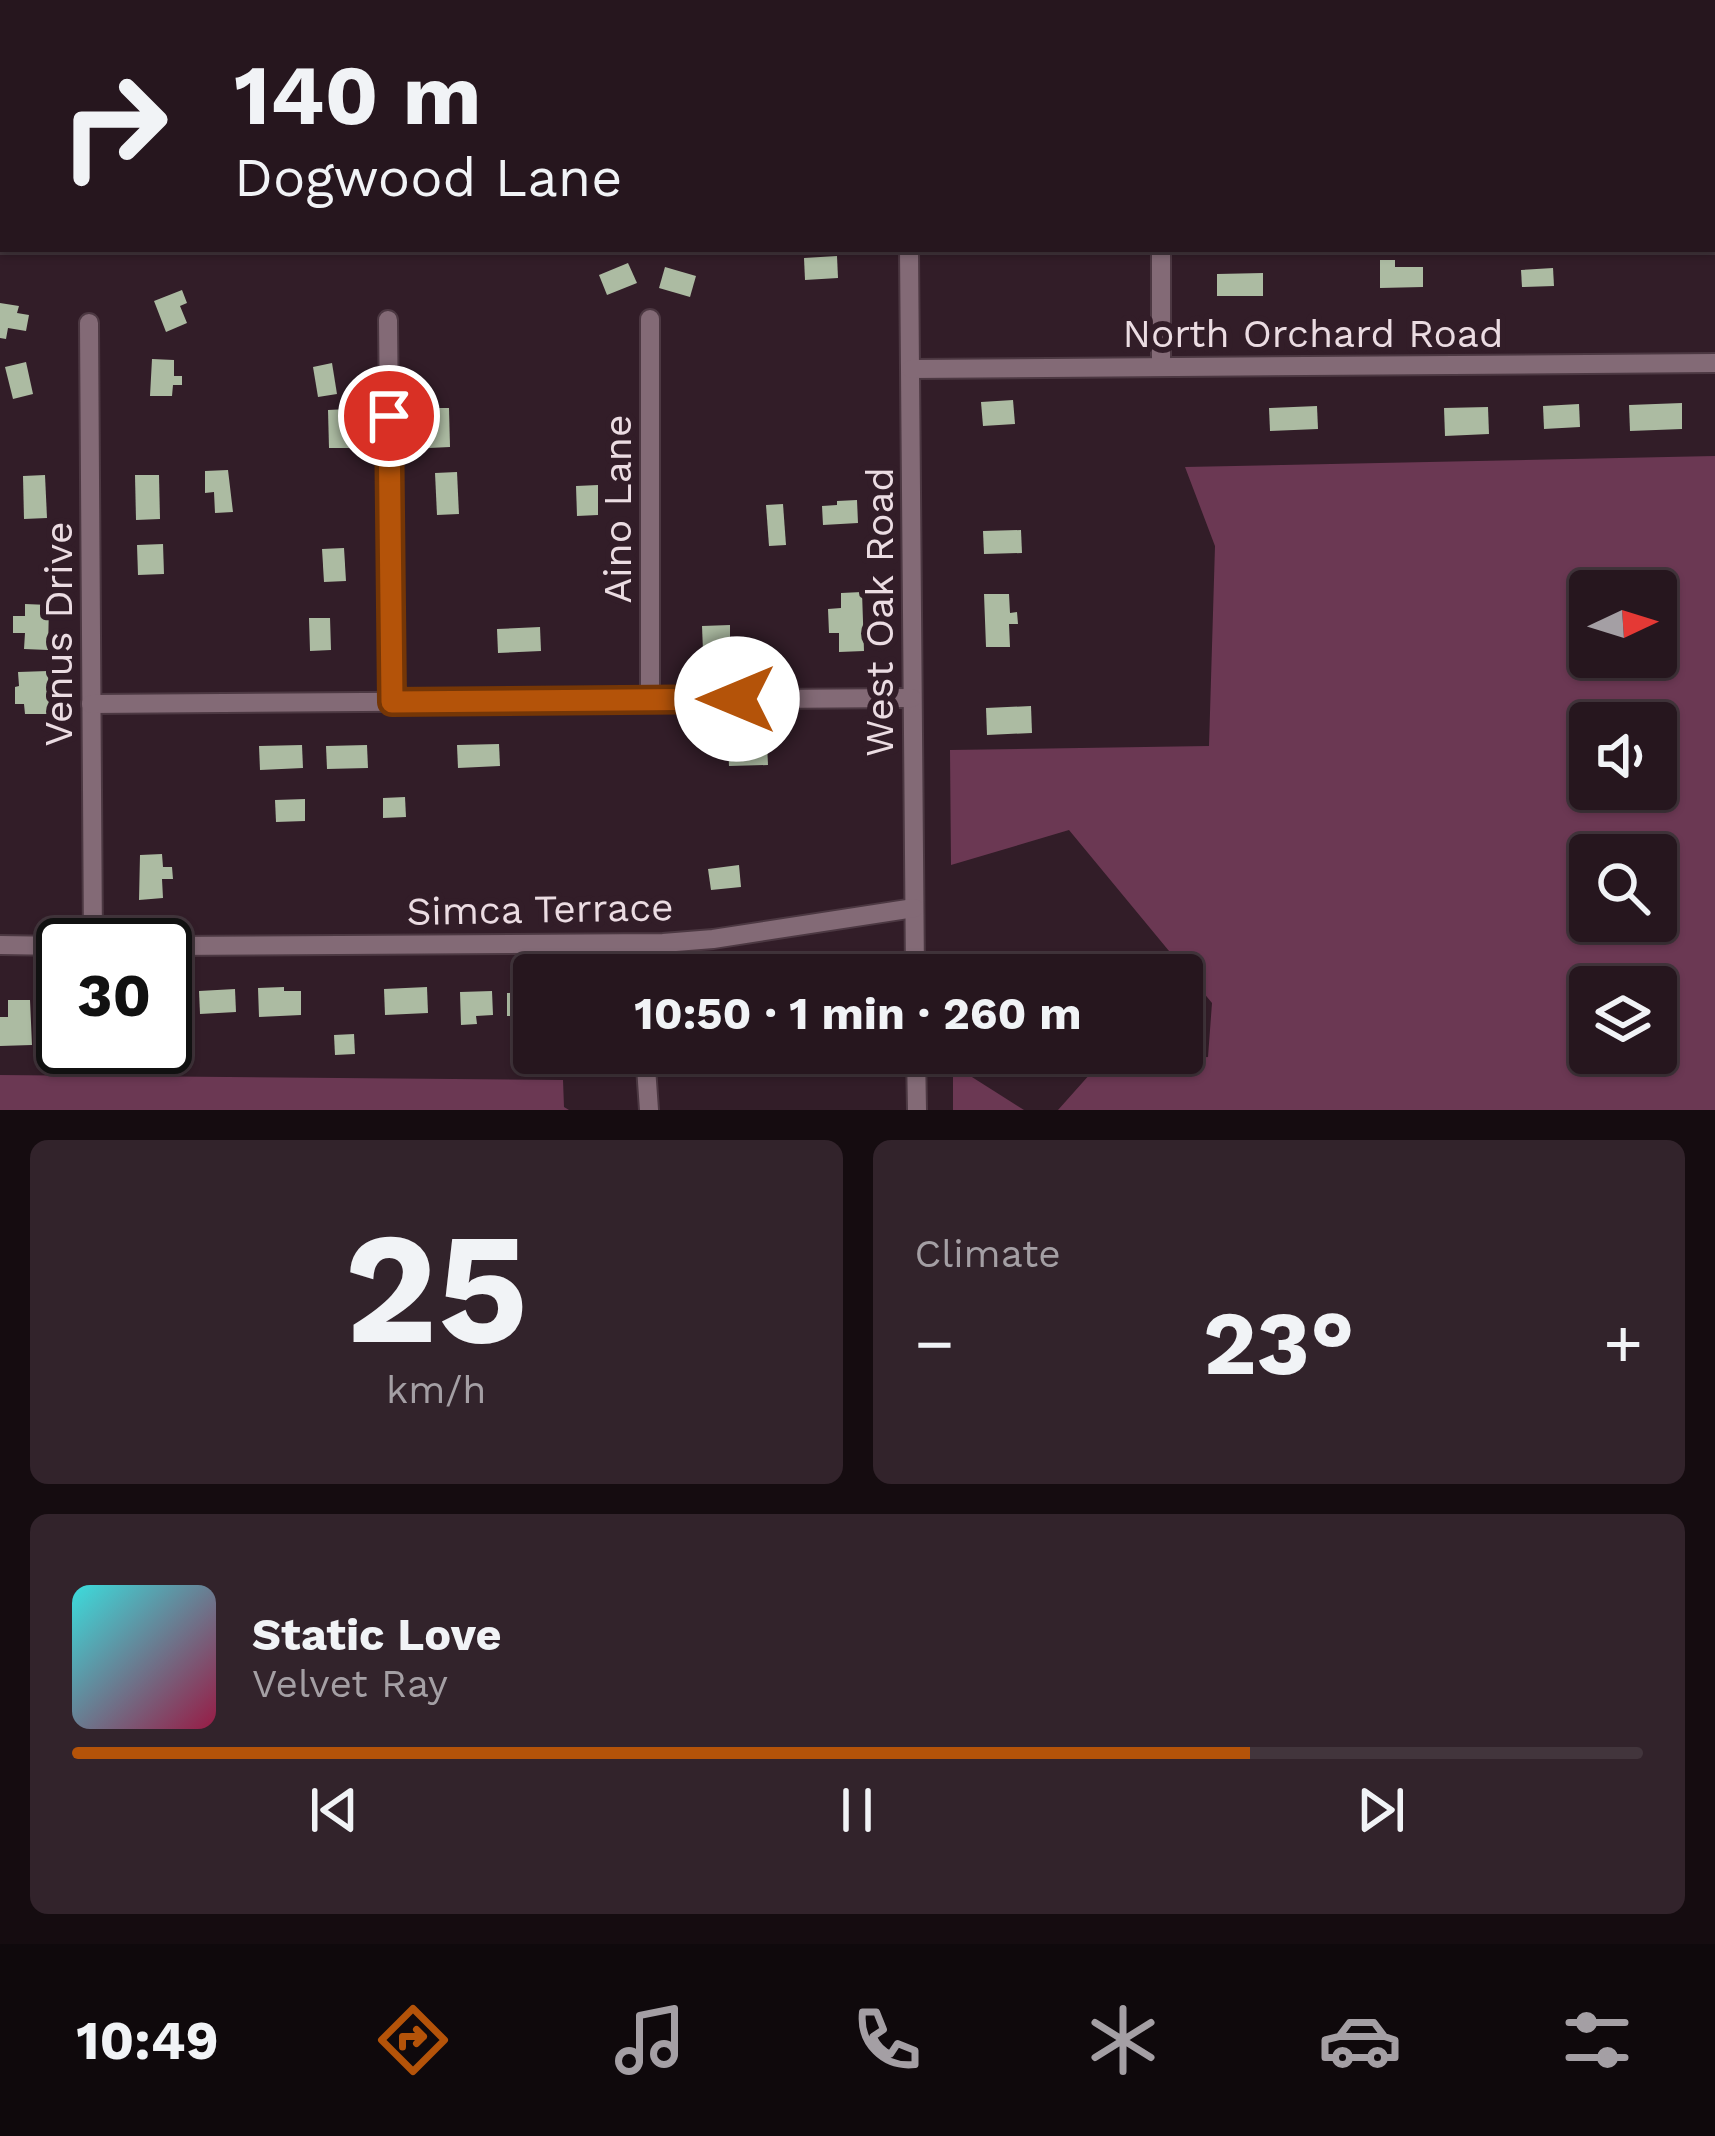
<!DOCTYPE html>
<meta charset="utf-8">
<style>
:root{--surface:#26161e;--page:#32232b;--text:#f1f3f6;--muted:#a49fa4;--line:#42353c;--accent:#b45309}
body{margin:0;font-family:"Work Sans",sans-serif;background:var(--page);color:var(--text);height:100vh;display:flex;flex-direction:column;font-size:45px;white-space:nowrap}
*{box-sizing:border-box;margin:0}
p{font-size:39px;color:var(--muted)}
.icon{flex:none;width:66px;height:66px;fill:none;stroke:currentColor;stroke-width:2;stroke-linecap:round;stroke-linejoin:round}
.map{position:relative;height:1110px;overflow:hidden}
.drawer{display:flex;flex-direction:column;gap:30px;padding:30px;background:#150c10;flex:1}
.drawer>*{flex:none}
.hud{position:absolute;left:0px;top:0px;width:1716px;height:252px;box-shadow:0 3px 9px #0004,0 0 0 3px var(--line);background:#26161e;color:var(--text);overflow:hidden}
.needle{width:78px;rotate:86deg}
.tools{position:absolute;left:1569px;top:570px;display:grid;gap:24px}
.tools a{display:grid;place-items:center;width:108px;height:108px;border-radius:12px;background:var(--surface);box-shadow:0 3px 9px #0004,0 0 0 3px var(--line);font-size:60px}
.speed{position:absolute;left:36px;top:918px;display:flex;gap:24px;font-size:60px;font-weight:700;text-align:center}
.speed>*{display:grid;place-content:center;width:156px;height:156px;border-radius:50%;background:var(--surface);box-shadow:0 3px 9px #0004,0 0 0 3px var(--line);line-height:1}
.speed .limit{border:6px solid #111;border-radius:18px;background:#fff;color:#111}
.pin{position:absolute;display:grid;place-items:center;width:102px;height:102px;color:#fff;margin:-51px;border:6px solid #fff;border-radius:50%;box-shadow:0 3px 12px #0007}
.me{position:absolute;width:132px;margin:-66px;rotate:270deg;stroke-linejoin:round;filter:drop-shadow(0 0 9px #0008)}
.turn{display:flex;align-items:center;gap:42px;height:252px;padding:0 36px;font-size:54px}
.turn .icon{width:156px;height:156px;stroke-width:2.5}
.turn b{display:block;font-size:84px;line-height:102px}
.big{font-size:90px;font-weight:700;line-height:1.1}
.drawer .widget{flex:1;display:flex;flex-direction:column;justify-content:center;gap:18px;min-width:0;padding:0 42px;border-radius:18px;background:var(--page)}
.drawer .dial{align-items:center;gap:0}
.dial b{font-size:156px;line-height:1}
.song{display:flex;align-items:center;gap:36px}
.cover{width:144px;height:144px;border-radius:18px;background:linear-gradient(135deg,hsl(180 70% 55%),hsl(340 70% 35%))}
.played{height:12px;border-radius:6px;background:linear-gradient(90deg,var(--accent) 75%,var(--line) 75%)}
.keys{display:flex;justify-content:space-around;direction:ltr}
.heat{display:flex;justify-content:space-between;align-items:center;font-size:66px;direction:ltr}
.drawer .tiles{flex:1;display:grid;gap:30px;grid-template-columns:1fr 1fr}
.widget:last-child{grid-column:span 2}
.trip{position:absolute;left:513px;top:954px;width:690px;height:120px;border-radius:12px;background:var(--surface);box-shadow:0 3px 9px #0004,0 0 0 3px var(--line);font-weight:700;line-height:120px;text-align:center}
.menu{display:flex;height:192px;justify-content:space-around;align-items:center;background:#0f090c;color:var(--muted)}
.menu .icon{width:84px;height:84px}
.menu .on{color:var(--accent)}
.menu b{font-size:54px;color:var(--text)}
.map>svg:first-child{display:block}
</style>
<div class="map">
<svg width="1715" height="1110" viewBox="0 0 1715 1110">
<rect width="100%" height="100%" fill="#321d28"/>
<g fill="#6b3853" fill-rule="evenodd">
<path d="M 1715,456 L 1715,1110 L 1058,1110 L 1099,1064 L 1208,1057 L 1212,1003 L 1069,830 L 951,865 L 950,750 L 1209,746 L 1215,546 L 1185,467 ZM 1590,591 L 1656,591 L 1656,657 L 1590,657 ZM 1590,723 L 1656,723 L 1656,789 L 1590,789 ZM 1590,855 L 1656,855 L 1656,921 L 1590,921 ZM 1590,987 L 1656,987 L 1656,1053 L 1590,1053 Z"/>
<path d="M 953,1065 L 1024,1110 L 953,1110 Z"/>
<path d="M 0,1075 L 563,1080 L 564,1107 L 569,1110 L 0,1110 Z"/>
</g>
<g fill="#acbba2">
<path d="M 837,256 L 838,278 L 805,280 L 804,258 Z"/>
<path d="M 1380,260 L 1395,260 L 1395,267 L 1423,267 L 1423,287 L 1380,288 Z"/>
<path d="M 628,263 L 637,283 L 607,295 L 599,275 Z"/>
<path d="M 665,267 L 696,276 L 690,297 L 659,288 Z"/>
<path d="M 1553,268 L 1554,286 L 1522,287 L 1521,270 Z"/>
<path d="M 1263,273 L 1263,296 L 1217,296 L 1217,274 Z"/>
<path d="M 182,290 L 187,303 L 180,306 L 187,323 L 166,332 L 154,301 Z"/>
<path d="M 0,303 L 19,306 L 17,313 L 29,315 L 26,331 L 8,328 L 6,339 L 0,338 Z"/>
<path d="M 152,359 L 174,360 L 174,376 L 182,376 L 182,385 L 173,385 L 172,396 L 150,396 Z"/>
<path d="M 26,362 L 33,394 L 13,399 L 5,367 Z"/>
<path d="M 332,363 L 337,394 L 318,397 L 313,367 Z"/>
<path d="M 1013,400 L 1015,424 L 983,426 L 981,402 Z"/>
<path d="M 1682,403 L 1682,429 L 1630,431 L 1629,405 Z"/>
<path d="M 1579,404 L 1580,427 L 1544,429 L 1543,406 Z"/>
<path d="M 1317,406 L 1318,429 L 1270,431 L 1269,408 Z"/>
<path d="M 1488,407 L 1489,434 L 1445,436 L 1444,408 Z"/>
<path d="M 428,408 L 449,408 L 450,447 L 429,448 Z"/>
<path d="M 348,409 L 349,448 L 329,448 L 328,410 Z"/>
<path d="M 228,470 L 233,512 L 215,513 L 214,492 L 205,493 L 205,471 Z"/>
<path d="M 457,472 L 459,514 L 437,515 L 435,473 Z"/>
<path d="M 45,475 L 47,518 L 24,519 L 23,476 Z"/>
<path d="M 135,475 L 159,475 L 160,519 L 136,520 Z"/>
<path d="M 598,485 L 598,515 L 577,516 L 576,486 Z"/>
<path d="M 857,500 L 858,523 L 823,525 L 822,506 L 837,505 L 837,501 Z"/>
<path d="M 783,504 L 786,545 L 769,546 L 766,505 Z"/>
<path d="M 1021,530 L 1022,553 L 984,554 L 983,531 Z"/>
<path d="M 163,544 L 164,574 L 138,575 L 137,545 Z"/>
<path d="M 344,548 L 346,581 L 324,582 L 322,549 Z"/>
<path d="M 862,592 L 864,651 L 839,652 L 839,633 L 829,633 L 828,609 L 841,608 L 841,593 Z"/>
<path d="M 984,594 L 1009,594 L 1010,613 L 1017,612 L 1018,624 L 1009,624 L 1010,647 L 986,647 Z"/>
<path d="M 25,604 L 49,605 L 48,650 L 24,649 L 25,633 L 13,633 L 13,616 L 25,616 Z"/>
<path d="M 309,618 L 330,618 L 331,650 L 310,651 Z"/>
<path d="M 730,625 L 730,650 L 703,651 L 702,626 Z"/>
<path d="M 540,627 L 541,651 L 498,653 L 497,629 Z"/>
<path d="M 48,671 L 49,714 L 25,714 L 24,704 L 15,704 L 15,687 L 19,686 L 18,672 Z"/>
<path d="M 1031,706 L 1032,733 L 987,735 L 986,708 Z"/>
<path d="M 767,743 L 768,765 L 729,766 L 728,744 Z"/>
<path d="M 499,744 L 500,766 L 458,768 L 457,745 Z"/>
<path d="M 302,745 L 303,768 L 260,770 L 259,746 Z"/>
<path d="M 367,745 L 368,768 L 327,769 L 326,746 Z"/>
<path d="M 405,797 L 406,817 L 383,818 L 383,798 Z"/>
<path d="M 305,799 L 305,821 L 276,822 L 275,800 Z"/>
<path d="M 162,854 L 163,867 L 172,867 L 173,879 L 162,879 L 163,898 L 139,900 L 140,855 Z"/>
<path d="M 739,865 L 741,887 L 711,890 L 708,869 Z"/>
<path d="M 284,987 L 284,991 L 301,991 L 301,1015 L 259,1017 L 258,988 Z"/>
<path d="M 427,987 L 428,1013 L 385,1015 L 384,989 Z"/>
<path d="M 235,989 L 236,1012 L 200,1014 L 199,991 Z"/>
<path d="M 492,991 L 493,1015 L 476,1016 L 477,1024 L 461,1025 L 460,992 Z"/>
<path d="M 534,992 L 532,1024 L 513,1025 L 513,1016 L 507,1016 L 507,993 Z"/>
<path d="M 8,1000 L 30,1000 L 32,1045 L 0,1046 L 0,1017 L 8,1017 Z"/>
<path d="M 354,1034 L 355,1054 L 335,1055 L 334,1035 Z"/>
</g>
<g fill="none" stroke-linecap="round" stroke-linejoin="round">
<defs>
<g id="minor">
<path d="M 56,0 L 58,3"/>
<path d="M 908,0 L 908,3"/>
<path d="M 1156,0 L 1156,3"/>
<path d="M 148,3 L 152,0"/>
<path d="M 1713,92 L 1715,92"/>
<path d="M 0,223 L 3,223"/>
<path d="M 909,249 L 915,975"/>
<path d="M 1161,249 L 1161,367"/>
<path d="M 388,320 L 392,702"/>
<path d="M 89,323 L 93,945"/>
<path d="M 911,369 L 1715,363"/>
<path d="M 650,700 L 650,319"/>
<path d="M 91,704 L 912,698"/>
<path d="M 638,944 L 640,975"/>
<path d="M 0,945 L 63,946"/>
<path d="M 165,946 L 663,943 L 713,939 L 914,908"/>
<path d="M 94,1047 L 95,1064"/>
<path d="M 645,1053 L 649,1110"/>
<path d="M 916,1053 L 917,1110"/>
</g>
</defs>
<use href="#minor" stroke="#4c3842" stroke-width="22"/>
<use href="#minor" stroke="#836a76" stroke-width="18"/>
</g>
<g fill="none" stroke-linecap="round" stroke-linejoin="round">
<defs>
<path id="route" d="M 389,416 L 392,702 L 737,699"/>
</defs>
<use href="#route" stroke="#753606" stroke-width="30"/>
<use href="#route" stroke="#b45309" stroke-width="21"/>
</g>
<g text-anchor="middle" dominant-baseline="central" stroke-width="12" stroke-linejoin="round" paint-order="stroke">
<g font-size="39" fill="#ebdce2" stroke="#321d28">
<text x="1313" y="333">North Orchard Road</text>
<text transform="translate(617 509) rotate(-90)">Aino Lane</text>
<text transform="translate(879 612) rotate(-90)">West Oak Road</text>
<text transform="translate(58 634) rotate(-90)">Venus Drive</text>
<text transform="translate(540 909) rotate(-1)">Simca Terrace</text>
</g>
</g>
</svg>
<div class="tools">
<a><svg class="needle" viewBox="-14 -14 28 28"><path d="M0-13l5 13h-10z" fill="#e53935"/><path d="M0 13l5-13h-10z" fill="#a49fa4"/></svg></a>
<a><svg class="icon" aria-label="sound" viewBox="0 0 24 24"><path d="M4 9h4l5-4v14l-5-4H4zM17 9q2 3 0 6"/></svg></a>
<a><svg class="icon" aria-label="search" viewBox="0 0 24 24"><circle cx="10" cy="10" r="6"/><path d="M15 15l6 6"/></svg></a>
<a><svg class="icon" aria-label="layers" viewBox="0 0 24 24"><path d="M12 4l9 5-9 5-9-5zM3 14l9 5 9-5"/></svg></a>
</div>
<div class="speed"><div class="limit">30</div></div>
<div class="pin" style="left:389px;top:416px;background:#d93025"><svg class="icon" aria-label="arrive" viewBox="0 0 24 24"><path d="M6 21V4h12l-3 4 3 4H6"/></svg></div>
<svg class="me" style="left:737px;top:699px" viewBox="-20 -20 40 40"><circle r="19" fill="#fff"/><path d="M0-13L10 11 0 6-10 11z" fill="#b45309"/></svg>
<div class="trip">10:50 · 1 min · 260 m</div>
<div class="hud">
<div class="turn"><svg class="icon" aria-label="right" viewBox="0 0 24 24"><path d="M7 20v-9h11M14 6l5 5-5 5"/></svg><div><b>140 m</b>Dogwood Lane</div></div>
</div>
</div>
<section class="drawer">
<div class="tiles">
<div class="widget dial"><b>25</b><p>km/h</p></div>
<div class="widget"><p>Climate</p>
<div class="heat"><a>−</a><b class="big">23°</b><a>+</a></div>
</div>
<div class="widget">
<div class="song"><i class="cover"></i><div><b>Static Love</b><p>Velvet Ray</p></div></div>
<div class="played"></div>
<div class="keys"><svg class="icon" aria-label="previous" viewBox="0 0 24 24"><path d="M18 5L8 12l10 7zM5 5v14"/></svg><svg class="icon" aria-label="pause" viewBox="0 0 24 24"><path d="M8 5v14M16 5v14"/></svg><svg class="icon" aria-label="next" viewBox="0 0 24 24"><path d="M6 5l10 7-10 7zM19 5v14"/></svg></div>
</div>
</div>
</section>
<nav class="menu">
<b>10:49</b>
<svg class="icon on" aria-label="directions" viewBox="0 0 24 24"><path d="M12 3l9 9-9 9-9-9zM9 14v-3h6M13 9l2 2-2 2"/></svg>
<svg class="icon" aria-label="music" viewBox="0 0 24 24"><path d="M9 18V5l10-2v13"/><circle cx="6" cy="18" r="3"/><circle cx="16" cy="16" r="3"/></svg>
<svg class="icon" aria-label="phone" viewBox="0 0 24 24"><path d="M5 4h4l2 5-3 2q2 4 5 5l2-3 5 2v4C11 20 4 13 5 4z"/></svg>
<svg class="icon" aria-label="climate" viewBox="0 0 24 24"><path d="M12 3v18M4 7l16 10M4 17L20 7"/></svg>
<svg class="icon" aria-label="car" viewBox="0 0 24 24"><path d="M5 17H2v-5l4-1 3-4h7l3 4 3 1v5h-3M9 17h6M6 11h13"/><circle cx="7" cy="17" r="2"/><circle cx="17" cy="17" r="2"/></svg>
<svg class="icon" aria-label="filters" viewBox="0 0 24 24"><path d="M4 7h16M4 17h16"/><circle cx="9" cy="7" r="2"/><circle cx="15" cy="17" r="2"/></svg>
</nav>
